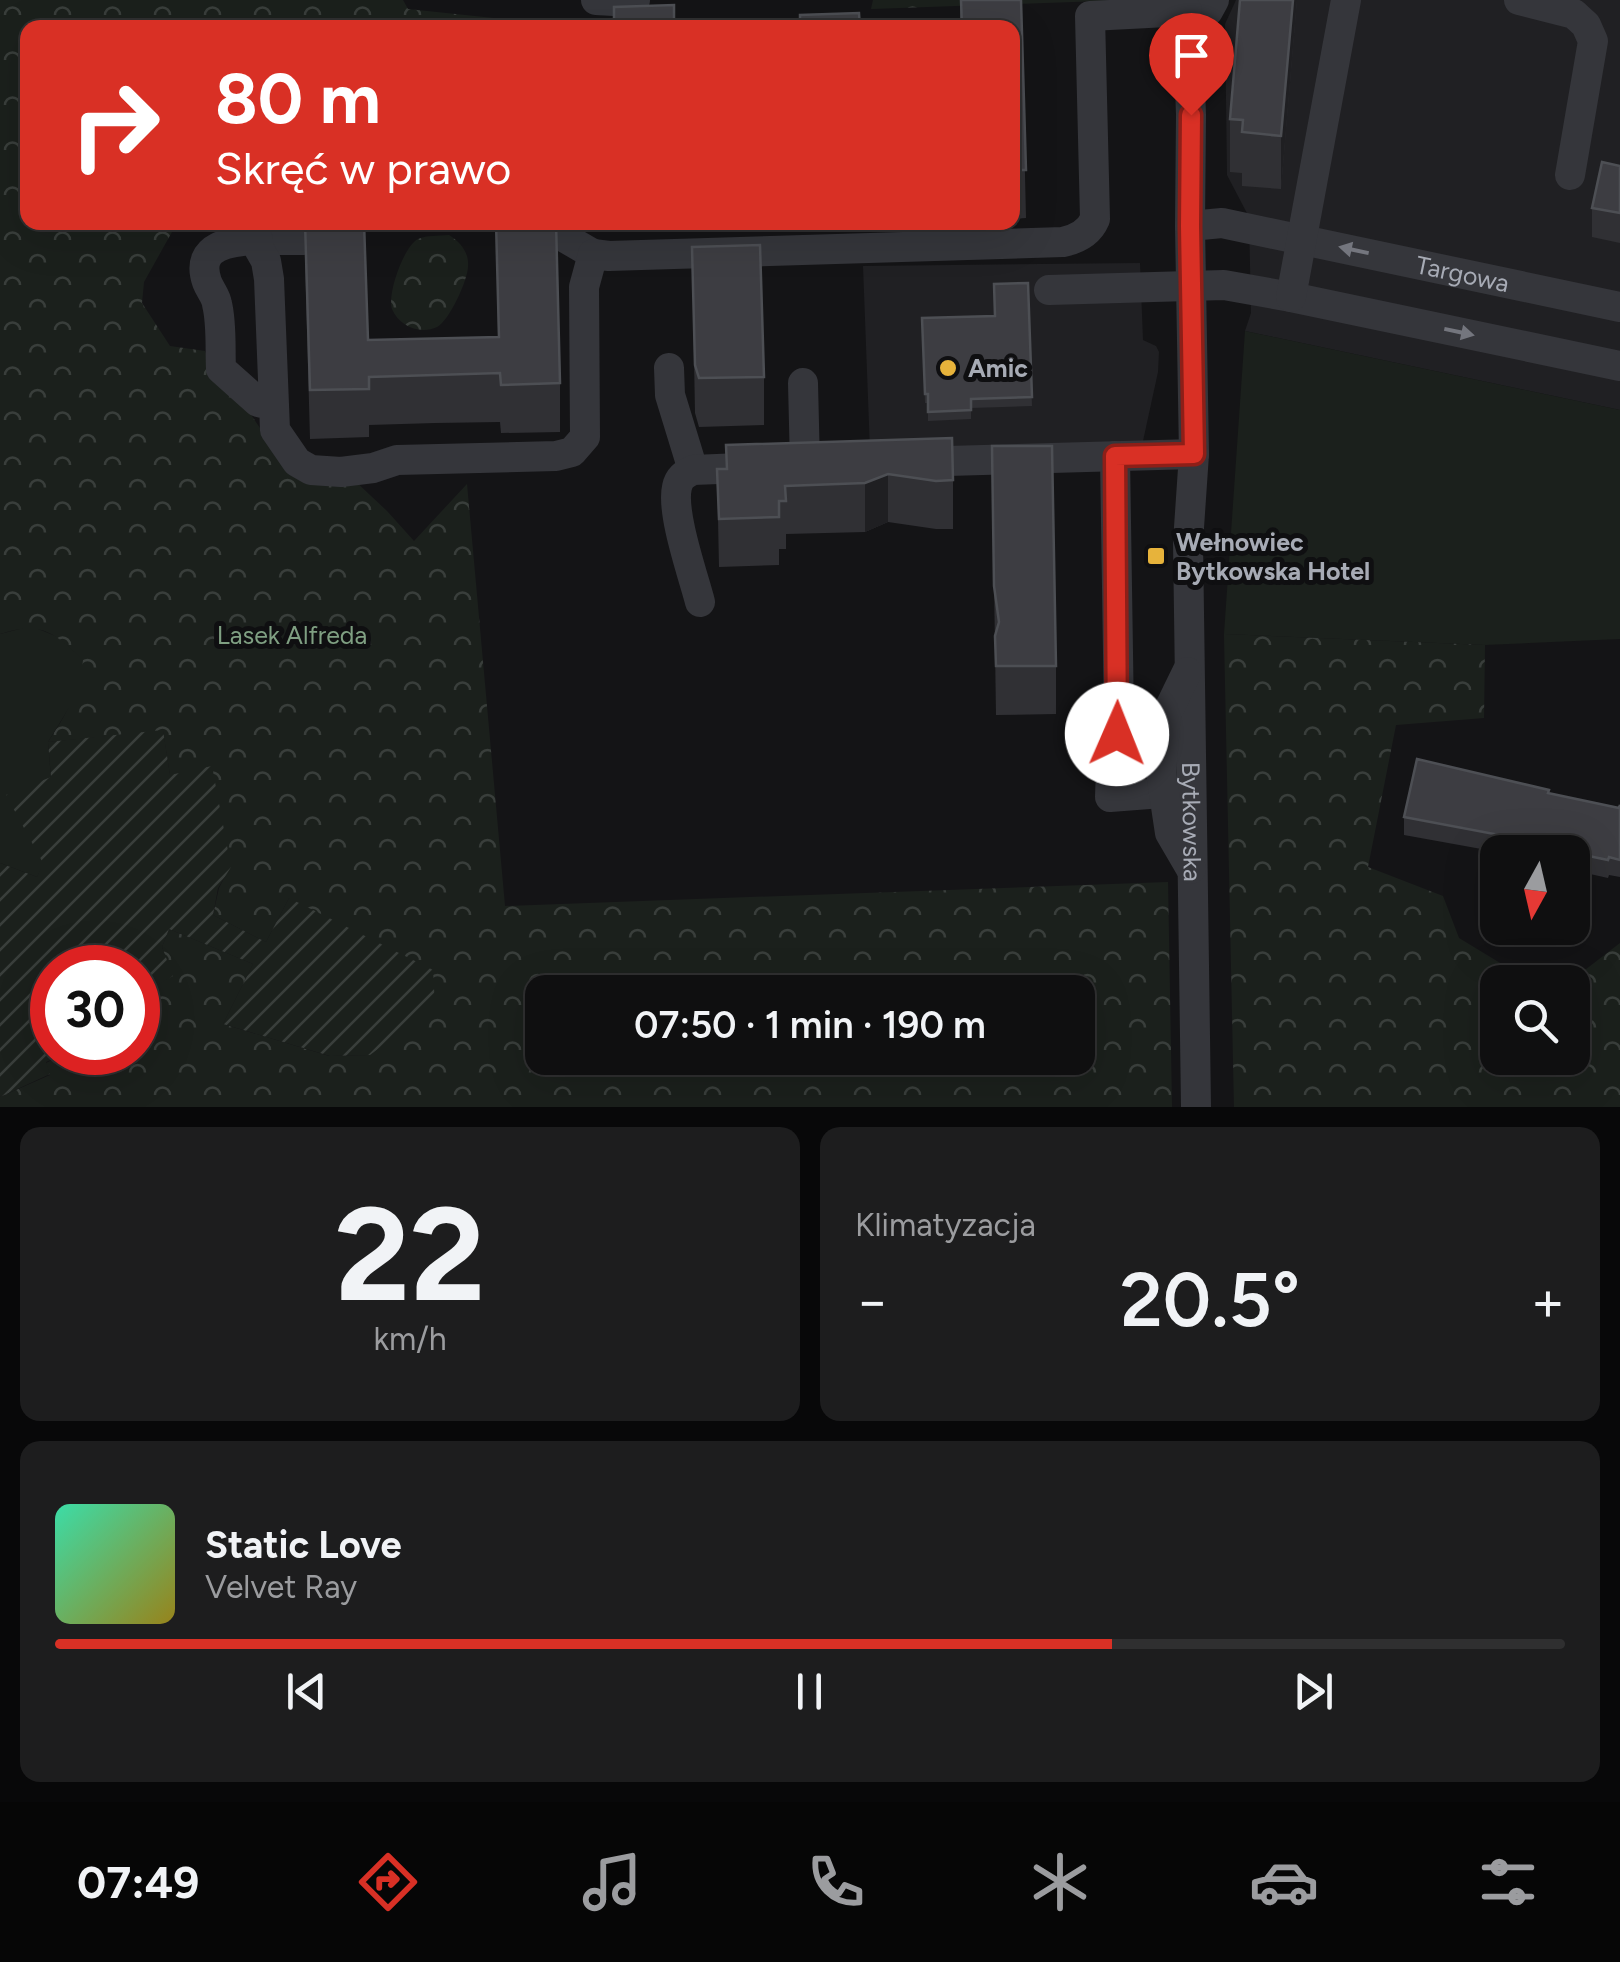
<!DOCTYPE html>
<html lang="pl">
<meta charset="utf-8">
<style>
:root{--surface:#0f0f10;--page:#1d1d1e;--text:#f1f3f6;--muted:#9b9c9f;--line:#2f2f30;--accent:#d93025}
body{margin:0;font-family:Figtree,sans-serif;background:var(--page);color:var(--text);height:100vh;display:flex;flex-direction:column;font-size:38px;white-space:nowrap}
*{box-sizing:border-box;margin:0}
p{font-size:32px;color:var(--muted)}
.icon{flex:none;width:55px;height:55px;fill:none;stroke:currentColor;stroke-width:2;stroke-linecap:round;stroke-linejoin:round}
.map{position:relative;height:1107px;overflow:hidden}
.details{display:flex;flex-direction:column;gap:20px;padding:20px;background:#080809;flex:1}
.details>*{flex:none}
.banner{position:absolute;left:20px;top:20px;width:1000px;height:210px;border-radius:20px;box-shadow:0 10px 40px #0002,0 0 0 2px var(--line);background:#d93025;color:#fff;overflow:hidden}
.needle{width:65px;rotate:188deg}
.fabs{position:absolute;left:1480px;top:835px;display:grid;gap:20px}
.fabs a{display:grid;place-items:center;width:110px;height:110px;border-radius:20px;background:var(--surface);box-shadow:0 10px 40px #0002,0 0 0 2px var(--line);font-size:50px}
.speed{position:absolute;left:30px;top:945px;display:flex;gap:20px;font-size:50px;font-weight:700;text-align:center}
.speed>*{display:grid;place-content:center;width:130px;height:130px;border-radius:50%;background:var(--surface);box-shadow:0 10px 40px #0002,0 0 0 2px var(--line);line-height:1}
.speed .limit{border:15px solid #d22;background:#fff;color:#111}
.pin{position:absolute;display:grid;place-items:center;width:85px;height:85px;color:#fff;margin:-102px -42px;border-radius:50% 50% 50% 0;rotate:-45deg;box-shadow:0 0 10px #0007}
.pin .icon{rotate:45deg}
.me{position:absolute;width:110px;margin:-55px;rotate:1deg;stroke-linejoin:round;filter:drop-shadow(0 0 8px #0008)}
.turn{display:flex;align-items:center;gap:35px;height:210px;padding:0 30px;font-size:45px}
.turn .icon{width:130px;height:130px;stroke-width:2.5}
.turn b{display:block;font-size:70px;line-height:85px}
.big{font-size:75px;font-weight:600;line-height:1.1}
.details .card{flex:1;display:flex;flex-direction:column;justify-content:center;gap:15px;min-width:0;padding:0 35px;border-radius:20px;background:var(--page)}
.details .dial{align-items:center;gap:0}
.dial b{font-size:130px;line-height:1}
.song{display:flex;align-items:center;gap:30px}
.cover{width:120px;height:120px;border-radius:15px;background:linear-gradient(135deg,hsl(160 70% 55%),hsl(50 70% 35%))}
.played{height:10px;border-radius:5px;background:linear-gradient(90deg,var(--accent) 70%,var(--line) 70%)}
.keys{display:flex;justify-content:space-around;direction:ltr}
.heat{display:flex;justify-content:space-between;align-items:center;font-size:55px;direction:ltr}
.details .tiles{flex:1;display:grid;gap:20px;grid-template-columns:1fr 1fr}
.card:last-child{grid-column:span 2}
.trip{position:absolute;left:525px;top:975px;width:570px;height:100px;border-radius:20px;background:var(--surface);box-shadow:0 10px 40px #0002,0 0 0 2px var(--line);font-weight:600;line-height:100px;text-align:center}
.tab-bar{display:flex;height:160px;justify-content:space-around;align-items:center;background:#060606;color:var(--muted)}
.tab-bar .icon{width:70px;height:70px}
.tab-bar .on{color:var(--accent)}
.tab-bar b{font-size:45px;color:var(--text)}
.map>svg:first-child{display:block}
</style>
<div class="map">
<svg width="1620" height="1107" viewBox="0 0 1620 1107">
<defs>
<pattern id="forest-crowns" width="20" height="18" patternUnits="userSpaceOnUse" patternTransform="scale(2.5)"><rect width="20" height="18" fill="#1b201c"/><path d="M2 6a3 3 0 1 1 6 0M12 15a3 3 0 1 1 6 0" fill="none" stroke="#393e3b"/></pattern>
<pattern id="garden-furrows" width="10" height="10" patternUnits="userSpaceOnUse" patternTransform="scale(2.5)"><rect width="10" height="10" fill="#1b201c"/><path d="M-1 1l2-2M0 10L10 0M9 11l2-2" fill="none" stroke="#393e3b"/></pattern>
</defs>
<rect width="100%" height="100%" fill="#141416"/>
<g fill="#202023">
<path d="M 1236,0 L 1620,0 L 1620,410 L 1245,331 L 1251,313 L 1249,217 L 1227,175 L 1225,24 Z"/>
<path d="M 1140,263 L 1143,340 L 1156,346 L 1159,352 L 1158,372 L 1143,441 L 870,451 L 863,266 Z"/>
</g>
<g fill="#1b201c">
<path d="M 1245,331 L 1620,410 L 1620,639 L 1485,645 L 1224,634 Z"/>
<path d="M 31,626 L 58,637 L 84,660 L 81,681 L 72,703 L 48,742 L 51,777 L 44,863 L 37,877 L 0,863 L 0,634 Z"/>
</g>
<g fill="url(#forest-crowns)" fill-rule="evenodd">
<path d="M 0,0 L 403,0 L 408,9 L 523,21 L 517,28 L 28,28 L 28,222 L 177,223 L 144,282 L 142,303 L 170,346 L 205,351 L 213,374 L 239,397 L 283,462 L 354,480 L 387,511 L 414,541 L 467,484 L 505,906 L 1168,882 L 1172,1107 L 0,1107 L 0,1097 L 50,1075 L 46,1063 L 67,1053 L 138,1052 L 138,996 L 172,976 L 162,947 L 169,929 L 253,964 L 223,1024 L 329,1056 L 370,1055 L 289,898 L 266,942 L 213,915 L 219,888 L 230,867 L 170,775 L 163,731 L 48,742 C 66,715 80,691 83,660 C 53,632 42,621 0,634 ZM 542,992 L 1078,992 L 1078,1058 L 542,1058 Z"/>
<path d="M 873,0 L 1129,0 L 871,9 Z"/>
<path d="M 449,235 C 460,242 469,252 468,266 C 468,280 449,321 437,327 C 420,335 399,326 392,309 C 387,294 404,246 418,239 C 427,235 440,236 449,235 Z"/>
<path d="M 1224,634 L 1485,645 L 1484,718 L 1396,725 L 1368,867 L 1443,896 L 1459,938 L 1510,969 L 1581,973 L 1620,943 L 1620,1107 L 1234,1107 ZM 1572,982 L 1572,1058 L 1498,1058 L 1498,982 Z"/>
</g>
<path fill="url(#garden-furrows)" d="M 163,730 L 170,775 L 212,766 L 231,867 L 218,888 L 213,915 L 266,942 L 289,898 L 433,970 L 435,1006 L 370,1055 L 330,1056 L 223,1024 L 253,964 L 169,929 L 162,947 L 173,976 L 138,996 L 138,968 L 52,968 L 52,1052 L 67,1053 L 46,1062 L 50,1074 L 0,1097 L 0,863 L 37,877 L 43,863 L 6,795 L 51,777 L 48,742 Z"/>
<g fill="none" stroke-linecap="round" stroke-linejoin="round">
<g stroke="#35363b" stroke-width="30">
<path d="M 596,0 L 632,2 L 635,0"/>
<path id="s1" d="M 1187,0 L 1191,115 L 1190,226 L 1194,454 L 1188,542 L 1196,1107"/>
<path d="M 1519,0 L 1574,14 L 1586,25 L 1593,41 L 1570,175"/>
<path d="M 1189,32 L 1208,11 L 1214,0"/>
<path d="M 549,222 L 555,232 L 593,254"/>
<path id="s2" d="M 1190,226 L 1222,223 L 1620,307"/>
<path d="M 258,240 L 304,240"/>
<path d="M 1049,290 L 1224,285 L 1291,297 L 1620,366"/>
<path d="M 1291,297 L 1346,0"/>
<path d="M 669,368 L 670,395 L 693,470"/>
<path d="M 803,383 L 805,465"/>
<path d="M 274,406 L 258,402 L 221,369 C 220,349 222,324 217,304 C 216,296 210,290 207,282 C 194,244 233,241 258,240 L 258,247 L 266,261 L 269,279 L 275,430 L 297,462 L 311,470 L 341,472 L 373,468 L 397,460 L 556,456 L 572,452 L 585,437 L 584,287 L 593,254 L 609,256 L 1063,242 C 1077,239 1089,233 1095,219 L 1090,16 L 1187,11"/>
<path d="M 1115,456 L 1119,718 L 1111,768 L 1110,797 L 1162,793"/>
<path d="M 913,462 L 1194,454"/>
<path d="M 700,602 C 693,575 671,513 677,487 C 679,478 684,474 693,470 L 767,467"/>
<path d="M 1187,672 L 1166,715 L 1161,773 L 1170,833 L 1191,869"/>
</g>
</g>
<g fill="#303034">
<path d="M 960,0 L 1021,0 L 1026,218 L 1012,219 L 1012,28 L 960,28 Z"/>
<path d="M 1297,0 L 1281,189 L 1242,186 L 1242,173 L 1230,172 L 1230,119 Z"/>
<path d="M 1620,166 L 1620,243 L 1592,237 L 1592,208 Z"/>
<path d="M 304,222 L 368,340 L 498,337 L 496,222 L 560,383 L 560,432 L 501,433 L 500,422 L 435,423 L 369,425 L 369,437 L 310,439 Z"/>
<path d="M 618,222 L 694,222 L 694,228 L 619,231 Z"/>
<path d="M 804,222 L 864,222 L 864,223 L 804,225 Z"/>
<path d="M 692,247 L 764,377 L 764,425 L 699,427 L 695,413 Z"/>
<path d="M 1028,283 L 1032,406 L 971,408 L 971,419 L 928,421 L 928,403 L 925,403 L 922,318 L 995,316 Z"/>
<path d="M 726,445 L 953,480 L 953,529 L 936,529 L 888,522 L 865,532 L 786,534 L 786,549 L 779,549 L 779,565 L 719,567 L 717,469 L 726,469 Z"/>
<path d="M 992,446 L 1056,666 L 1056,714 L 996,715 Z"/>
<path d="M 1549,793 L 1619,808 L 1620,805 L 1620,877 L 1609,875 L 1608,878 L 1572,870 L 1572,852 L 1498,852 L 1404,835 L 1404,817 Z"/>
</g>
<g fill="#1f1f22">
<path d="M 1293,0 L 1297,0 L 1281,189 L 1281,136 Z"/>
<path d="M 888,474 L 888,522 L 865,532 L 865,483 Z"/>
</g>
<g fill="#3d3d42" stroke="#4d4f54" stroke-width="2.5">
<path d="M 961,0 L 1021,0 L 1026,170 L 1012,170 L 1012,28 L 962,28 Z"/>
<path d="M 1240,0 L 1293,0 L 1281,136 L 1242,132 L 1243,120 L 1230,119 Z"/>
<path d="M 674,5 L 674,28 L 614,28 L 614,7 Z"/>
<path d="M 859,13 L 860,28 L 800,28 L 800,15 Z"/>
<path d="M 1602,162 L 1620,166 L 1620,213 L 1592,208 Z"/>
<path d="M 305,222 L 364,222 L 368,340 L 499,337 L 496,222 L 556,222 L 560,383 L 501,385 L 500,373 L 435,375 L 369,377 L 369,389 L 310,390 Z"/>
<path d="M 760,245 L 764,377 L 699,378 L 695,365 L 692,247 Z"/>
<path d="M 1028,283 L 1032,397 L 971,399 L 971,410 L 928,412 L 928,394 L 925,394 L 922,318 L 995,316 L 994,284 Z"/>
<path d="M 952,438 L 953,480 L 936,481 L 888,474 L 865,483 L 785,486 L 786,501 L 779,501 L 779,517 L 719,519 L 717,469 L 727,469 L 726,445 Z"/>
<path d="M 992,446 L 1052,446 L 1056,666 L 996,666 L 995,636 L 999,622 L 994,586 Z"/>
<path d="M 1417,759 L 1549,790 L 1548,793 L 1619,808 L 1620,805 L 1620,860 L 1609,857 L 1608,860 L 1536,845 L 1537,842 L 1404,817 Z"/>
</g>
<defs><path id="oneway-solid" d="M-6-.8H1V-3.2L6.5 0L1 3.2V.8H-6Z" transform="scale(2.5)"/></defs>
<g fill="#74767e">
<use href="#oneway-solid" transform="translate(1354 250) rotate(-168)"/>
<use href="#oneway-solid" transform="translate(1459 332) rotate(12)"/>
</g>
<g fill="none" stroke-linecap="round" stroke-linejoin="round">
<defs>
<path id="route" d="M 1117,734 L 1115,456 L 1194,454 L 1190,226 L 1191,115"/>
</defs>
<use href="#route" stroke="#8d1f18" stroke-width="25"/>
<use href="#route" stroke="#d93025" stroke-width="18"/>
</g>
<g fill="#e7b33b" stroke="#0f0f11" stroke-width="4">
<circle cx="948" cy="368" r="10"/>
<rect x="1146" y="546" width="20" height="20" rx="5"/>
</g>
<g text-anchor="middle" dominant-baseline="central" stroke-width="10" stroke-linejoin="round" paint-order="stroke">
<g font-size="25" fill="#a7abb5" stroke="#0f0f11">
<text stroke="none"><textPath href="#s2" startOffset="278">Targowa</textPath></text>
<text stroke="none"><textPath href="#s1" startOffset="822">Bytkowska</textPath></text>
</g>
<g font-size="25" font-weight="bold" fill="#a7abb5" stroke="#0f0f11" text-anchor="start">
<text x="968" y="368">Amic</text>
<text x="1176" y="542">Wełnowiec<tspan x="1176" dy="29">Bytkowska Hotel</tspan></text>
</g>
<g font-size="25" fill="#7f9f82" stroke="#0f0f11">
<text x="292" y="635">Lasek Alfreda</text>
</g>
</g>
</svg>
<div class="fabs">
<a><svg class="needle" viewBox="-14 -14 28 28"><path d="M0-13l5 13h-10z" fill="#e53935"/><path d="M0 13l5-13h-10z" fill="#9b9c9f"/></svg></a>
<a><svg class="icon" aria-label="search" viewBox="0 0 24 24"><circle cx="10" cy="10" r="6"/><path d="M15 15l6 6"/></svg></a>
</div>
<div class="speed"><div class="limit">30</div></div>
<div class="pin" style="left:1191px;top:115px;background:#d93025"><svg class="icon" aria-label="arrive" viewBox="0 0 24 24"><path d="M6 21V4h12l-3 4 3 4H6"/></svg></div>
<svg class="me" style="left:1117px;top:734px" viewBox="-20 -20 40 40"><circle r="19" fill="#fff"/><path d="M0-13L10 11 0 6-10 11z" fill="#d93025"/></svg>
<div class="trip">07:50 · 1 min · 190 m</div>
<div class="banner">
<div class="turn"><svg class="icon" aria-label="right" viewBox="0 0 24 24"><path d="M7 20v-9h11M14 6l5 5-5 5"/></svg><div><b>80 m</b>Skręć w prawo</div></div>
</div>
</div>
<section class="details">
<div class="tiles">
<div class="card dial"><b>22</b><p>km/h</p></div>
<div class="card"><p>Klimatyzacja</p>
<div class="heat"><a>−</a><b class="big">20.5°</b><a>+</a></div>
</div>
<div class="card">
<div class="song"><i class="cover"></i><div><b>Static Love</b><p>Velvet Ray</p></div></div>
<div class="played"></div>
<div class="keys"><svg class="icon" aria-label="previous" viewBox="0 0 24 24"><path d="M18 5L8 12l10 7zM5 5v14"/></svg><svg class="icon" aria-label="pause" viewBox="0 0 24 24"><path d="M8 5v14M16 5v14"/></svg><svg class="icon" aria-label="next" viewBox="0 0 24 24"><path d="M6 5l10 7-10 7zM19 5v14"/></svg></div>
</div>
</div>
</section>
<nav class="tab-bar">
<b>07:49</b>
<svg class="icon on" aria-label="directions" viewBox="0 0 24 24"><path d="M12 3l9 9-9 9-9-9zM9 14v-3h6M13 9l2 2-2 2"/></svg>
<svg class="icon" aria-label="music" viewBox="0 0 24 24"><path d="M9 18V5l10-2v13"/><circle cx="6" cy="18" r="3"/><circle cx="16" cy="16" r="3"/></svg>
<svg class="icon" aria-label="phone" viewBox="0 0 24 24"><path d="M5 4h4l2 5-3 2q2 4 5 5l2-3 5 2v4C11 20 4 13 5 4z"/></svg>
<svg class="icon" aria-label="climate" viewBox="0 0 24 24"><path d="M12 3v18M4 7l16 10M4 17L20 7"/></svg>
<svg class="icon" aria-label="car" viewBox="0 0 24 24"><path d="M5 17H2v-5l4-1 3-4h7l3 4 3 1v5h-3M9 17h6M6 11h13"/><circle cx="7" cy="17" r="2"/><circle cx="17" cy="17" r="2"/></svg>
<svg class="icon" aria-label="filters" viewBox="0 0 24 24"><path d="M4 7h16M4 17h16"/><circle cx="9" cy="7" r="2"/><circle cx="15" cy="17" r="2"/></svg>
</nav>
